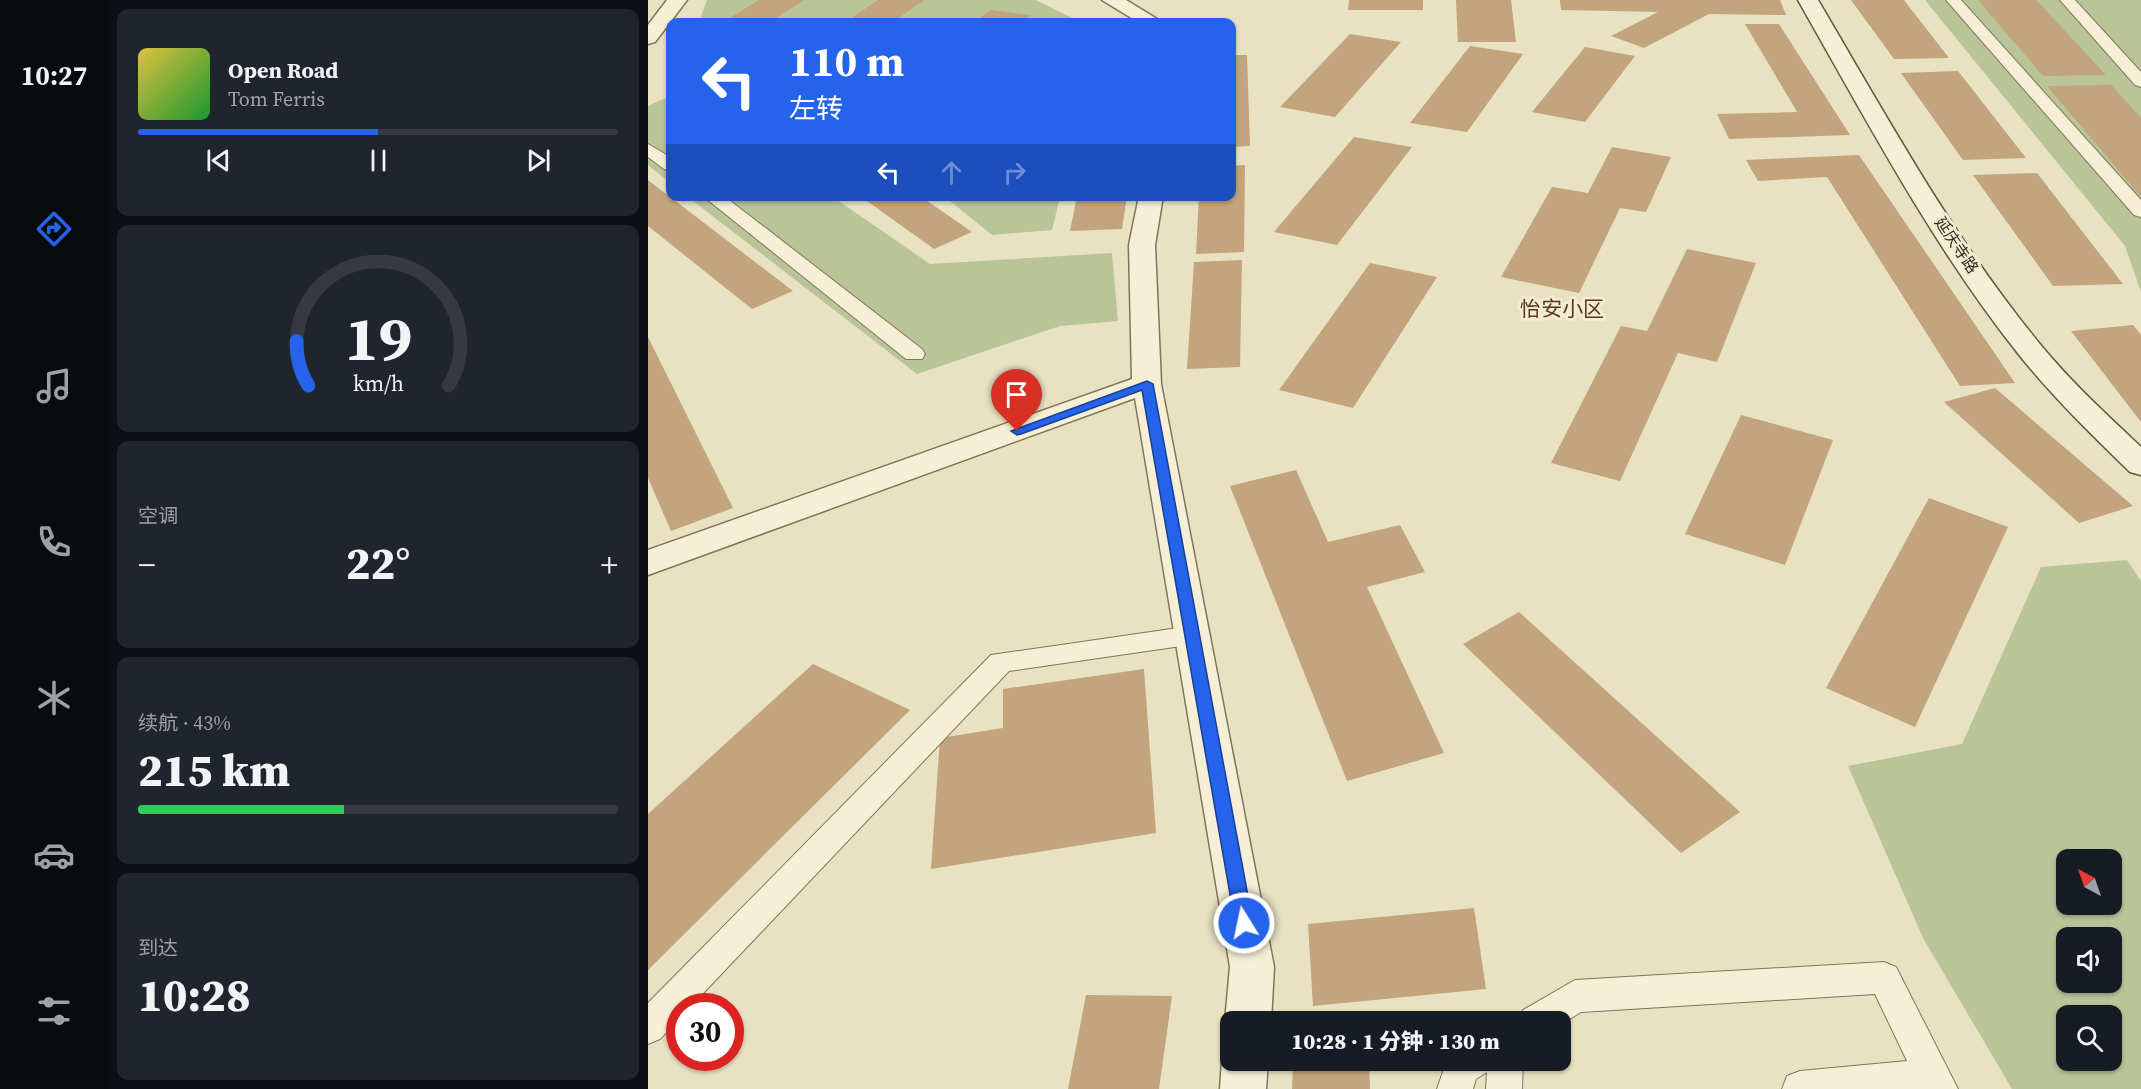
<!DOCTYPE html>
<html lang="zh">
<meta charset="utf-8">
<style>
:root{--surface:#171b24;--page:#20242c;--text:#f1f3f6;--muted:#9ea1a6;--line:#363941;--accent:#2563eb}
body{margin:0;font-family:"Source Serif 4","Noto Sans SC",serif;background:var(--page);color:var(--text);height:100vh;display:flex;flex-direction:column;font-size:22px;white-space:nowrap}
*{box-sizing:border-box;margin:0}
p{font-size:20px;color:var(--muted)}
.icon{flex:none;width:33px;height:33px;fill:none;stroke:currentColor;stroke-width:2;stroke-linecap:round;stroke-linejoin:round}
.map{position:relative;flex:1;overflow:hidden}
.sheet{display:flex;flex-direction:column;gap:9px;padding:9px;background:#0d0f14;width:540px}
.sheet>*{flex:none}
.banner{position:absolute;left:18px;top:18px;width:570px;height:183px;border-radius:12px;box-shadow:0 2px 4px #0004;background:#2563eb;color:#fff;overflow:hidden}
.needle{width:39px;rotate:320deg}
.controls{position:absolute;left:1408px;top:849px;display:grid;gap:12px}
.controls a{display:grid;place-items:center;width:66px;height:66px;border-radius:12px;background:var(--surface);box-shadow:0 2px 4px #0004;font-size:30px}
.speed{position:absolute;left:18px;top:993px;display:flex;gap:12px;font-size:30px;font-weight:700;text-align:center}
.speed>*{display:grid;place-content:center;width:78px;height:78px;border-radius:50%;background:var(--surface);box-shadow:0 2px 4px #0004;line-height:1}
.speed .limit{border:9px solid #d22;background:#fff;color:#111}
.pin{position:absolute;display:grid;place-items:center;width:51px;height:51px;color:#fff;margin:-62px -26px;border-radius:50% 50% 50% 0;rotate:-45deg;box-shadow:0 0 6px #0007}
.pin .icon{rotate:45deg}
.me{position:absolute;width:66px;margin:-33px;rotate:350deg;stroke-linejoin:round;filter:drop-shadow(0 0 4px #0008)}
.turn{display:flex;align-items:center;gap:21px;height:126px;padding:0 24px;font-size:27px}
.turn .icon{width:78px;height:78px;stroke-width:2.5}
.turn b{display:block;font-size:42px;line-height:51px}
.lanes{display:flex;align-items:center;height:57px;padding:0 24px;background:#0003;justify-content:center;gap:30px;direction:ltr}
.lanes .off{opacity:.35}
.big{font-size:45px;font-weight:800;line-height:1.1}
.sheet .tile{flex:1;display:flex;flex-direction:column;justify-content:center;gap:9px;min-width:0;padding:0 21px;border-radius:12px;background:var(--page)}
.sheet .dial{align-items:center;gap:0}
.dial svg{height:156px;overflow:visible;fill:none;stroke:var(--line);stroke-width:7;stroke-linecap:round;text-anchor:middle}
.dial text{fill:var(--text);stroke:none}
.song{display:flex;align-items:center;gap:18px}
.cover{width:72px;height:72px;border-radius:9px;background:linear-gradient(135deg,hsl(50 70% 55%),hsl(130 70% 35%))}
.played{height:6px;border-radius:3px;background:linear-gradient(90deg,var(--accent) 50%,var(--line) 50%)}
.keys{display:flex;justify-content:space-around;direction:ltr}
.heat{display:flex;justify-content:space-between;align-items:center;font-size:33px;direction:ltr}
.charge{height:9px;border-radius:4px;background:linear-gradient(90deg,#34c759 43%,var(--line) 0)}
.trip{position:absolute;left:572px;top:1011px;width:351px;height:60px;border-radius:12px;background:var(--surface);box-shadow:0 2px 4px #0004;font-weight:800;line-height:60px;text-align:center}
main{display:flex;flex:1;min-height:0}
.tab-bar{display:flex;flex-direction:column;width:108px;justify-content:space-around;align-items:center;background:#090b0e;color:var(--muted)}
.tab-bar .icon{width:42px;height:42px}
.tab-bar .active{color:var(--accent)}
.tab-bar b{font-size:27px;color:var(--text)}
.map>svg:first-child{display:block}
</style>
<main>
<nav class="tab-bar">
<b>10:27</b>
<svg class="icon active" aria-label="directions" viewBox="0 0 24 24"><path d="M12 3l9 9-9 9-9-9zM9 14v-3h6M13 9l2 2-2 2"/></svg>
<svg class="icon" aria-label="music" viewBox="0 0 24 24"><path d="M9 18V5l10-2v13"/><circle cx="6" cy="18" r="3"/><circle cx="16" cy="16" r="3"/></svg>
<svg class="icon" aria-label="phone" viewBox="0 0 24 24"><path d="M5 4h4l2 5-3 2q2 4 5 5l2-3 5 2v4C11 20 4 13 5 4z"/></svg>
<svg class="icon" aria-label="climate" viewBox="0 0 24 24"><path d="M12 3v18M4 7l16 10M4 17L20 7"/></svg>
<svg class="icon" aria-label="car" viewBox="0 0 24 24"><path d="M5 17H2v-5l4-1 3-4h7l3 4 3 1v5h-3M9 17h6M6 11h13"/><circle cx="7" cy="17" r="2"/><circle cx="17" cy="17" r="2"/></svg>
<svg class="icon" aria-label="filters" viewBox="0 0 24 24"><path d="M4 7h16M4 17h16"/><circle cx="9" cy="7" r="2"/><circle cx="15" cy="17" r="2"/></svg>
</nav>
<section class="sheet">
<div class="tile">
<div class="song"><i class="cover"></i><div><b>Open Road</b><p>Tom Ferris</p></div></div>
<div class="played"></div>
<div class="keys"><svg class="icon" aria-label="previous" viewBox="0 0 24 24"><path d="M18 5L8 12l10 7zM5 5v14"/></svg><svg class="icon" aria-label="pause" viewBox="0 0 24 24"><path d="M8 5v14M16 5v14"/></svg><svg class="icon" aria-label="next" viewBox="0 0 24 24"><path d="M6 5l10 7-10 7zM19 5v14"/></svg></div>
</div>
<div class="tile dial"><svg viewBox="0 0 100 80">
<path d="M14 69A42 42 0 1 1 86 69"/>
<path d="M14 69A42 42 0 0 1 8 46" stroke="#2563eb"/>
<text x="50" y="56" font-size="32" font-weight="700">19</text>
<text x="50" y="72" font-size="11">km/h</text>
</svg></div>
<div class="tile"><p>空调</p>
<div class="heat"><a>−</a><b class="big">22°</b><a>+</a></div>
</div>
<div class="tile"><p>续航 · 43%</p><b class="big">215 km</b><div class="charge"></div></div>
<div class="tile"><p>到达</p><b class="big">10:28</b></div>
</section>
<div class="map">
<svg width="1493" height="1089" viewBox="0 0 1493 1089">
<rect width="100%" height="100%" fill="#e8e2c3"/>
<g fill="#b9c598" fill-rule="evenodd">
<path d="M 59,0 L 388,0 L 432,22 L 51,22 Z"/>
<path d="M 1277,0 L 1493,0 L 1493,292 L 1477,246 Z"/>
<path d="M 22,96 L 22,183 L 0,165 L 0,106 Z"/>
<path d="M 40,197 L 185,197 L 282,264 L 464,253 L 470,321 L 412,326 L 269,374 Z"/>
<path d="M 297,197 L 412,197 L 404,230 L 344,235 Z"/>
<path d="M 1479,560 L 1493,581 L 1493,1089 L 1364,1089 L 1275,938 L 1200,766 L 1314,744 L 1393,567 ZM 1419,860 L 1464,860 L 1464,904 L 1419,904 ZM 1419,938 L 1464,938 L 1464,982 L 1419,982 ZM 1419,1016 L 1464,1016 L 1464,1060 L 1419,1060 Z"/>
</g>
<g fill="#c2a47d">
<path d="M 111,0 L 156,0 L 122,22 L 75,22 Z"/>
<path d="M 230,0 L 276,0 L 245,22 L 198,22 Z"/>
<path d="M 701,0 L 775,0 L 775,10 L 700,10 Z"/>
<path d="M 808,0 L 863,0 L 868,42 L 810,42 Z"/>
<path d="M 912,0 L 1132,0 L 1138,15 L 1061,14 L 996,48 L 963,36 L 1010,12 L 913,10 Z"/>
<path d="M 1203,0 L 1256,0 L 1301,58 L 1246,59 Z"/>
<path d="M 1330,0 L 1388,0 L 1458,75 L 1395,76 Z"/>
<path d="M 343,10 L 383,15 L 373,22 L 326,22 Z"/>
<path d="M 1097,24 L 1131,24 L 1202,135 L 1081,139 L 1069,114 L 1149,112 Z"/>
<path d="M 702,34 L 753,42 L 687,117 L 632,107 Z"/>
<path d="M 822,46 L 875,54 L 819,132 L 762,123 Z"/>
<path d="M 937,47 L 987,56 L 937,122 L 884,112 Z"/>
<path d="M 584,55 L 599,55 L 602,146 L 584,147 Z"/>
<path d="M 1310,71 L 1378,158 L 1315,160 L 1253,73 Z"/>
<path d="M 1463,85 L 1493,118 L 1493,197 L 1399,86 Z"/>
<path d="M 706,137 L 764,147 L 689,245 L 626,232 Z"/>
<path d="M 964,147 L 1023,157 L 998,212 L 972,208 L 931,293 L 853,277 L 904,187 L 940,193 Z"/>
<path d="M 1211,155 L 1367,383 L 1312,386 L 1179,177 L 1110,181 L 1098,160 Z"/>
<path d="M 597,165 L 596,252 L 548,254 L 551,196 L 584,196 L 584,166 Z"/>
<path d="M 1389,173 L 1475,284 L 1405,286 L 1325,175 Z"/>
<path d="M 0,180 L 145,291 L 104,309 L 0,226 Z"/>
<path d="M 212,196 L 272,196 L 324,232 L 286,249 Z"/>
<path d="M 429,196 L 479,196 L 474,229 L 422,231 Z"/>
<path d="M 1039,249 L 1108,263 L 1069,362 L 1030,353 L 972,481 L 903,463 L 973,326 L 999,331 Z"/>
<path d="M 594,260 L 592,367 L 539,369 L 546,262 Z"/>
<path d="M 722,263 L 789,277 L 705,408 L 631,390 Z"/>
<path d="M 1485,325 L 1493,335 L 1493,422 L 1423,331 Z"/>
<path d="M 0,337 L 85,508 L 23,531 L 0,478 Z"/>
<path d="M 1347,388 L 1485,506 L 1431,523 L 1296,402 Z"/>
<path d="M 1093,415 L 1185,440 L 1137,565 L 1037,534 Z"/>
<path d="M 648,470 L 680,542 L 752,525 L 777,572 L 719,587 L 796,753 L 699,781 L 582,486 Z"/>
<path d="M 1281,498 L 1360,527 L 1267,727 L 1178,688 Z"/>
<path d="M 871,612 L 1092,812 L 1033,853 L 815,644 Z"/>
<path d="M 165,664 L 262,710 L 0,970 L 0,814 Z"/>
<path d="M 496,669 L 508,833 L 283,869 L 292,738 L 355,728 L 355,689 Z"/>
<path d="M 826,908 L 838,989 L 665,1006 L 660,924 Z"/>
<path d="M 438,995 L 524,996 L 511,1089 L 420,1089 Z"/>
<path d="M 721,1060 L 722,1089 L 644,1089 L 645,1062 Z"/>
</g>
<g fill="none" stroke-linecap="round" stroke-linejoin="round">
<defs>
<g id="lane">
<path d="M 1298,0 L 1313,0 L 1493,200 L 1493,217 L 1486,215 Z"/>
<path d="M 1412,0 L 1427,0 L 1493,72 L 1493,87 L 1487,85 Z"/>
<path d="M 0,144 L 22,157 L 22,170 L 16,169 L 0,157 Z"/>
<path d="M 55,196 L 76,196 L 274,349 L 277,354 L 274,359 L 258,359 Z"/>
<path d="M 544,626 L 554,629 L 558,636 L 554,643 L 361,671 L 43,1006 L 32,1006 L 32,1019 L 12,1039 L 0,1044 L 0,1003 L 343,655 Z"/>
<path d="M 1236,962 L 1248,967 L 1310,1089 L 1134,1089 L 1139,1076 L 1152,1071 L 1259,1061 L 1227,994 L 933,1012 L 912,1025 L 912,1022 L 870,1022 L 875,1010 L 927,980 Z"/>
<path d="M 799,1060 L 875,1060 L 874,1089 L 838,1089 L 839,1072 L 828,1079 L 825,1089 L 789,1089 Z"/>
</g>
<g id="street">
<path d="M 19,0 L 39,0 L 7,42 L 0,44 L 0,25 Z"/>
<path d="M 454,0 L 478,0 L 514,22 L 490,22 Z"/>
<path d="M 491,196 L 515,196 L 507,245 L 513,384 L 626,967 L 623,1022 L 582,1022 L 582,1033 L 577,1022 L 582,967 L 487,398 L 0,575 L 0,550 L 484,379 L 481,245 Z"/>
<path d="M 581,1044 L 582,1060 L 620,1060 L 618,1089 L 572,1089 L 574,1060 Z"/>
</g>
<path id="secondary" d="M 1150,0 L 1170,0 C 1239,117 1305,238 1391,343 C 1422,381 1458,414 1493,447 L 1493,475 L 1482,472 C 1444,435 1406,398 1372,356 C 1285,247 1219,121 1150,0 Z"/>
</defs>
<use href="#lane" stroke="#80755c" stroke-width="2"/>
<use href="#street" stroke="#80755c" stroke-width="3"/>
<use href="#secondary" stroke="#62563f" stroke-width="3"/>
<use href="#lane" fill="#f4efd5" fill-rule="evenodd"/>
<use href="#street" fill="#f4efd5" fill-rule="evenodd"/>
<use href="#secondary" fill="#f4efd5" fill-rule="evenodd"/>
</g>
<path fill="#2563eb" stroke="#184099" stroke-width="1.5" d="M 499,381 L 505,384 L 605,923 L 602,929 L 596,931 L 590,929 L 587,923 L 494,390 L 373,434 L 369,435 L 363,431 Z"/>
<g text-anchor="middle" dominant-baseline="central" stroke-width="6" stroke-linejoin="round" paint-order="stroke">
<g font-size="16" fill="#322b1e" stroke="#f1ecd2">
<text transform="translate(1309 245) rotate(56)">延庆寺路</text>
</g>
<g font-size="21" fill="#5a3623" stroke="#f1ecd2">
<text x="914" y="308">怡安小区</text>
</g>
</g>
</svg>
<div class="controls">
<a><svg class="needle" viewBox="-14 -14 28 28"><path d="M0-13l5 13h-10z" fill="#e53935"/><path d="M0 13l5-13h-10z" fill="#9ea1a6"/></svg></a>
<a><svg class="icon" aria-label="sound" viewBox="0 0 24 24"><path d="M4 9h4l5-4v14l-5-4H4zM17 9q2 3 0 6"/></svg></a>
<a><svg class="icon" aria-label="search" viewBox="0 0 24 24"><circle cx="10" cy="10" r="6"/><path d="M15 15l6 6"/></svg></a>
</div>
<div class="speed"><div class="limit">30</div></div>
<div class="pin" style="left:369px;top:431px;background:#d93025"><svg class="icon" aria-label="arrive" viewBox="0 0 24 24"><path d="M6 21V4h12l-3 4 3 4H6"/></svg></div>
<svg class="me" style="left:596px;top:923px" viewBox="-20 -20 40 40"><circle r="17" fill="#2563eb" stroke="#fff" stroke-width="3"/><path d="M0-11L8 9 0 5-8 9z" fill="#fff"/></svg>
<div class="trip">10:28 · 1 分钟 · 130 m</div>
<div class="banner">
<div class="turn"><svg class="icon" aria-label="left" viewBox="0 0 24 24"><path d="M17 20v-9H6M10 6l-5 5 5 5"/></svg><div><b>110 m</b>左转</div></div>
<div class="lanes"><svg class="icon" aria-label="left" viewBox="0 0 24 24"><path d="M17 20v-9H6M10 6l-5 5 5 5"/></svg><svg class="icon off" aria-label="ahead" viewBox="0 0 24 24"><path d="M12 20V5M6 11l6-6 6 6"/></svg><svg class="icon off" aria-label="right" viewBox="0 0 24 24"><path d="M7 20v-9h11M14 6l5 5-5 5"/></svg></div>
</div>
</div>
</main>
